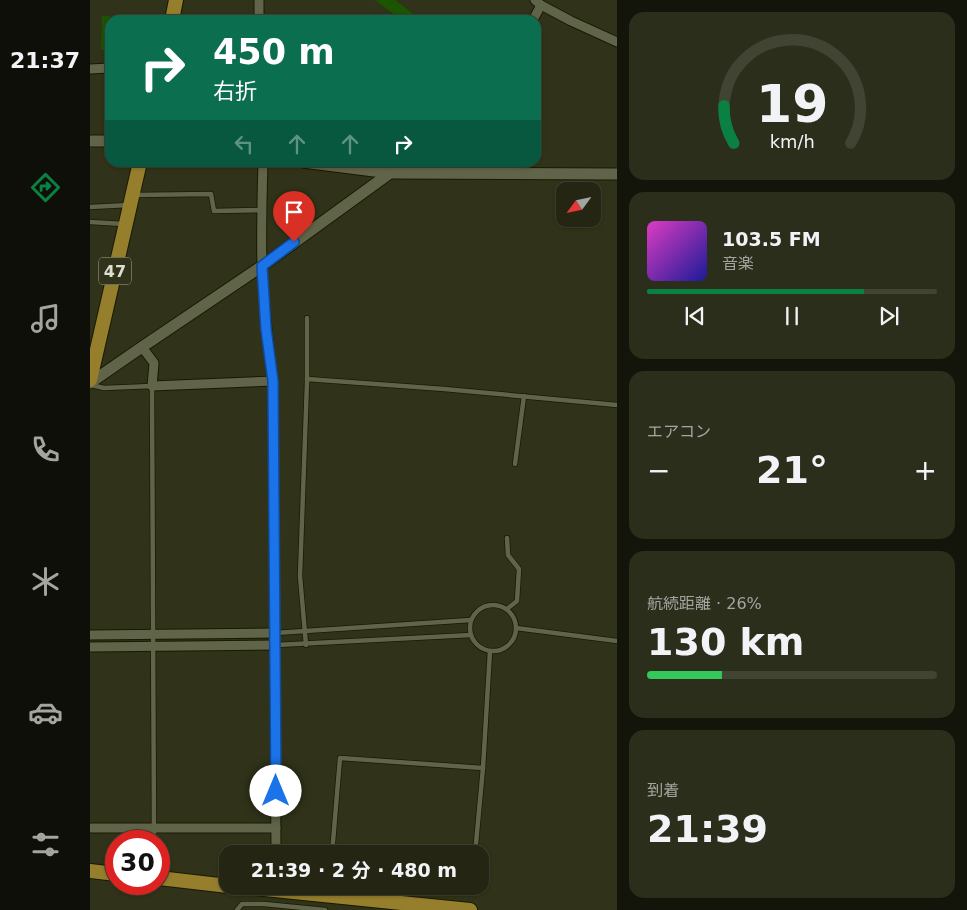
<!DOCTYPE html>
<html lang="ja">
<meta charset="utf-8">
<style>
:root{--surface:#242613;--page:#2c2e1c;--text:#f1f3f6;--muted:#a3a5a0;--line:#414333;--accent:#0b8043}
body{margin:0;font-family:"DejaVu Sans","Noto Sans JP",sans-serif;background:var(--page);color:var(--text);height:100vh;display:flex;flex-direction:column;font-size:19px;white-space:nowrap}
*{box-sizing:border-box;margin:0}
p{font-size:16px;color:var(--muted)}
.icon{flex:none;width:28px;height:28px;fill:none;stroke:currentColor;stroke-width:2;stroke-linecap:round;stroke-linejoin:round}
.map{position:relative;flex:1;overflow:hidden}
.sheet{display:flex;flex-direction:column;gap:12px;padding:12px;background:#14150a;width:350px}
.sheet>*{flex:none}
.banner{position:absolute;left:15px;top:15px;width:436px;height:152px;border-radius:15px;box-shadow:0 1px 4px #0004,0 0 0 1px var(--line);background:#0b6e4f;color:#fff;overflow:hidden}
.needle{width:32px;rotate:237deg}
.controls{position:absolute;left:466px;top:182px;display:grid;gap:10px}
.controls a{display:grid;place-items:center;width:45px;height:45px;border-radius:10px;background:var(--surface);box-shadow:0 1px 4px #0004,0 0 0 1px var(--line);font-size:25px}
.speed{position:absolute;left:15px;top:830px;display:flex;gap:10px;font-size:25px;font-weight:700;text-align:center}
.speed>*{display:grid;place-content:center;width:65px;height:65px;border-radius:50%;background:var(--surface);box-shadow:0 1px 4px #0004,0 0 0 1px var(--line);line-height:1}
.speed .limit{border:8px solid #d22;background:#fff;color:#111}
.pin{position:absolute;display:grid;place-items:center;width:42px;height:42px;color:#fff;margin:-51px -21px;border-radius:50% 50% 50% 0;rotate:-45deg;box-shadow:0 0 5px #0007}
.pin .icon{rotate:45deg}
.me{position:absolute;width:55px;margin:-28px;rotate:0deg;stroke-linejoin:round;filter:drop-shadow(0 0 4px #0008)}
.turn{display:flex;align-items:center;gap:18px;height:105px;padding:0 25px;font-size:22px}
.turn .icon{width:65px;height:65px;stroke-width:2.5}
.turn b{display:block;font-size:35px;line-height:42px}
.lanes{display:flex;align-items:center;height:48px;padding:0 25px;background:#0003;justify-content:center;gap:25px;direction:ltr}
.lanes .off{opacity:.35}
.big{font-size:38px;font-weight:700;line-height:1.1}
.sheet .tile{flex:1;display:flex;flex-direction:column;justify-content:center;gap:8px;min-width:0;padding:0 18px;border-radius:15px;background:var(--page)}
.sheet .dial{align-items:center;gap:0}
.dial svg{height:130px;overflow:visible;fill:none;stroke:var(--line);stroke-width:7;stroke-linecap:round;text-anchor:middle}
.dial text{fill:var(--text);stroke:none}
.song{display:flex;align-items:center;gap:15px}
.cover{width:60px;height:60px;border-radius:8px;background:linear-gradient(135deg,hsl(310 70% 55%),hsl(240 70% 35%))}
.played{height:5px;border-radius:2px;background:linear-gradient(90deg,var(--accent) 75%,var(--line) 75%)}
.keys{display:flex;justify-content:space-around;direction:ltr}
.heat{display:flex;justify-content:space-between;align-items:center;font-size:28px;direction:ltr}
.charge{height:8px;border-radius:4px;background:linear-gradient(90deg,#34c759 26%,var(--line) 0)}
.trip{position:absolute;left:129px;top:845px;width:270px;height:50px;border-radius:15px;background:var(--surface);box-shadow:0 1px 4px #0004,0 0 0 1px var(--line);font-weight:700;line-height:50px;text-align:center}
main{display:flex;flex:1;min-height:0}
.tabs{display:flex;flex-direction:column;width:90px;justify-content:space-around;align-items:center;background:#0e0f08;color:var(--muted)}
.tabs .icon{width:35px;height:35px}
.tabs .on{color:var(--accent)}
.tabs b{font-size:22px;color:var(--text)}
.map>svg:first-child{display:block}
</style>
<main>
<nav class="tabs">
<b>21:37</b>
<svg class="icon on" aria-label="directions" viewBox="0 0 24 24"><path d="M12 3l9 9-9 9-9-9zM9 14v-3h6M13 9l2 2-2 2"/></svg>
<svg class="icon" aria-label="music" viewBox="0 0 24 24"><path d="M9 18V5l10-2v13"/><circle cx="6" cy="18" r="3"/><circle cx="16" cy="16" r="3"/></svg>
<svg class="icon" aria-label="phone" viewBox="0 0 24 24"><path d="M5 4h4l2 5-3 2q2 4 5 5l2-3 5 2v4C11 20 4 13 5 4z"/></svg>
<svg class="icon" aria-label="climate" viewBox="0 0 24 24"><path d="M12 3v18M4 7l16 10M4 17L20 7"/></svg>
<svg class="icon" aria-label="car" viewBox="0 0 24 24"><path d="M5 17H2v-5l4-1 3-4h7l3 4 3 1v5h-3M9 17h6M6 11h13"/><circle cx="7" cy="17" r="2"/><circle cx="17" cy="17" r="2"/></svg>
<svg class="icon" aria-label="filters" viewBox="0 0 24 24"><path d="M4 7h16M4 17h16"/><circle cx="9" cy="7" r="2"/><circle cx="15" cy="17" r="2"/></svg>
</nav>
<div class="map">
<svg width="527" height="910" viewBox="0 0 527 910">
<rect width="100%" height="100%" fill="#303319"/>
<g fill="#1c5500">
<path d="M 285,0 L 305,0 L 331,20 L 312,20 Z"/>
<path d="M 12,16 L 20,16 L 20,50 L 11,50 Z"/>
</g>
<g fill="none" stroke-linecap="round" stroke-linejoin="round">
<defs>
<g id="service">
<path d="M 44,195 L 121,194 L 124,211 L 172,210"/>
<path d="M 0,207 L 39,205"/>
<path d="M 0,222 L 34,224"/>
<path d="M 217,379 L 354,389 L 527,405"/>
<path d="M 1,385 L 14,388 L 62,386 L 64,841"/>
<path d="M 425,464 L 434,396"/>
<circle cx="403" cy="628" r="23"/>
<path d="M 417,609 L 427,601 L 429,569 L 418,555 L 417,538"/>
<path d="M 426,628 L 527,641"/>
<path d="M 185,633 L 381,620"/>
<path d="M 186,645 L 381,635"/>
<path d="M 216,645 L 210,576 L 217,382 L 217,318"/>
<path d="M 242,854 L 250,758 L 393,768"/>
<path d="M 385,854 L 393,768 L 400,651"/>
<path d="M 147,910 L 152,904 L 174,904 L 235,910"/>
</g>
<g id="minor">
<path d="M 169,0 L 169,20"/>
<path d="M 445,0 L 451,5 L 481,21 L 527,42"/>
<path d="M 443,20 L 451,5"/>
<path d="M 0,69 L 20,68"/>
<path d="M 173,162 C 172,197 171,232 172,266 C 174,305 178,343 183,381 L 186,854"/>
<path d="M 428,162 L 428,174"/>
<path d="M 311,173 L 317,162"/>
<path d="M 52,347 L 64,363 L 62,386 L 183,381"/>
<path d="M 0,635 L 185,633"/>
<path d="M 0,647 L 186,645"/>
<path d="M 0,828 L 186,828"/>
</g>
<g id="tertiary">
<path d="M 0,141 L 20,141"/>
<path d="M 213,162 L 300,173 L 527,174"/>
<path d="M 0,383 L 52,347 L 172,266 L 300,173"/>
</g>
<g id="primary">
<path d="M 82,20 L 86,0"/>
<path d="M 0,380 L 50,162"/>
<path d="M 0,871 L 26,874"/>
<path d="M 69,878 L 138,886"/>
<path d="M 144,886 L 380,910"/>
</g>
</defs>
<use href="#service" stroke="#191a03" stroke-width="6"/>
<use href="#minor" stroke="#191a03" stroke-width="11"/>
<use href="#tertiary" stroke="#191a03" stroke-width="13"/>
<use href="#primary" stroke="#191a03" stroke-width="16"/>
<use href="#service" stroke="#606448" stroke-width="4.5"/>
<use href="#minor" stroke="#606448" stroke-width="9"/>
<use href="#tertiary" stroke="#606448" stroke-width="11"/>
<use href="#primary" stroke="#957e2c" stroke-width="14"/>
</g>
<g fill="none" stroke-linecap="round" stroke-linejoin="round">
<defs>
<path id="route" d="M 186,791 L 183,381 L 176,329 L 172,266 L 204,242"/>
</defs>
<use href="#route" stroke="#114b97" stroke-width="12"/>
<use href="#route" stroke="#1a73e8" stroke-width="9"/>
</g>
<g text-anchor="middle" dominant-baseline="central" stroke-width="5" stroke-linejoin="round" paint-order="stroke">
<rect fill="#303319" stroke="#a9ab99" stroke-width="1" x="9" y="257.5" width="32" height="27" rx="4"/>
<g font-size="16" font-weight="bold" fill="#dddfd0">
<text x="25" y="271">47</text>
</g>
</g>
</svg>
<div class="controls">
<a><svg class="needle" viewBox="-14 -14 28 28"><path d="M0-13l5 13h-10z" fill="#e53935"/><path d="M0 13l5-13h-10z" fill="#a3a5a0"/></svg></a>
</div>
<div class="speed"><div class="limit">30</div></div>
<div class="pin" style="left:204px;top:242px;background:#d93025"><svg class="icon" aria-label="arrive" viewBox="0 0 24 24"><path d="M6 21V4h12l-3 4 3 4H6"/></svg></div>
<svg class="me" style="left:186px;top:791px" viewBox="-20 -20 40 40"><circle r="19" fill="#fff"/><path d="M0-13L10 11 0 6-10 11z" fill="#1a73e8"/></svg>
<div class="trip">21:39 · 2 分 · 480 m</div>
<div class="banner">
<div class="turn"><svg class="icon" aria-label="right" viewBox="0 0 24 24"><path d="M7 20v-9h11M14 6l5 5-5 5"/></svg><div><b>450 m</b>右折</div></div>
<div class="lanes"><svg class="icon off" aria-label="left" viewBox="0 0 24 24"><path d="M17 20v-9H6M10 6l-5 5 5 5"/></svg><svg class="icon off" aria-label="ahead" viewBox="0 0 24 24"><path d="M12 20V5M6 11l6-6 6 6"/></svg><svg class="icon off" aria-label="ahead" viewBox="0 0 24 24"><path d="M12 20V5M6 11l6-6 6 6"/></svg><svg class="icon" aria-label="right" viewBox="0 0 24 24"><path d="M7 20v-9h11M14 6l5 5-5 5"/></svg></div>
</div>
</div>
<section class="sheet">
<div class="tile dial"><svg viewBox="0 0 100 80">
<path d="M14 69A42 42 0 1 1 86 69"/>
<path d="M14 69A42 42 0 0 1 8 46" stroke="#0b8043"/>
<text x="50" y="56" font-size="32" font-weight="700">19</text>
<text x="50" y="72" font-size="11">km/h</text>
</svg></div>
<div class="tile">
<div class="song"><i class="cover"></i><div><b>103.5 FM</b><p>音楽</p></div></div>
<div class="played"></div>
<div class="keys"><svg class="icon" aria-label="previous" viewBox="0 0 24 24"><path d="M18 5L8 12l10 7zM5 5v14"/></svg><svg class="icon" aria-label="pause" viewBox="0 0 24 24"><path d="M8 5v14M16 5v14"/></svg><svg class="icon" aria-label="next" viewBox="0 0 24 24"><path d="M6 5l10 7-10 7zM19 5v14"/></svg></div>
</div>
<div class="tile"><p>エアコン</p>
<div class="heat"><a>−</a><b class="big">21°</b><a>+</a></div>
</div>
<div class="tile"><p>航続距離 · 26%</p><b class="big">130 km</b><div class="charge"></div></div>
<div class="tile"><p>到着</p><b class="big">21:39</b></div>
</section>
</main>
